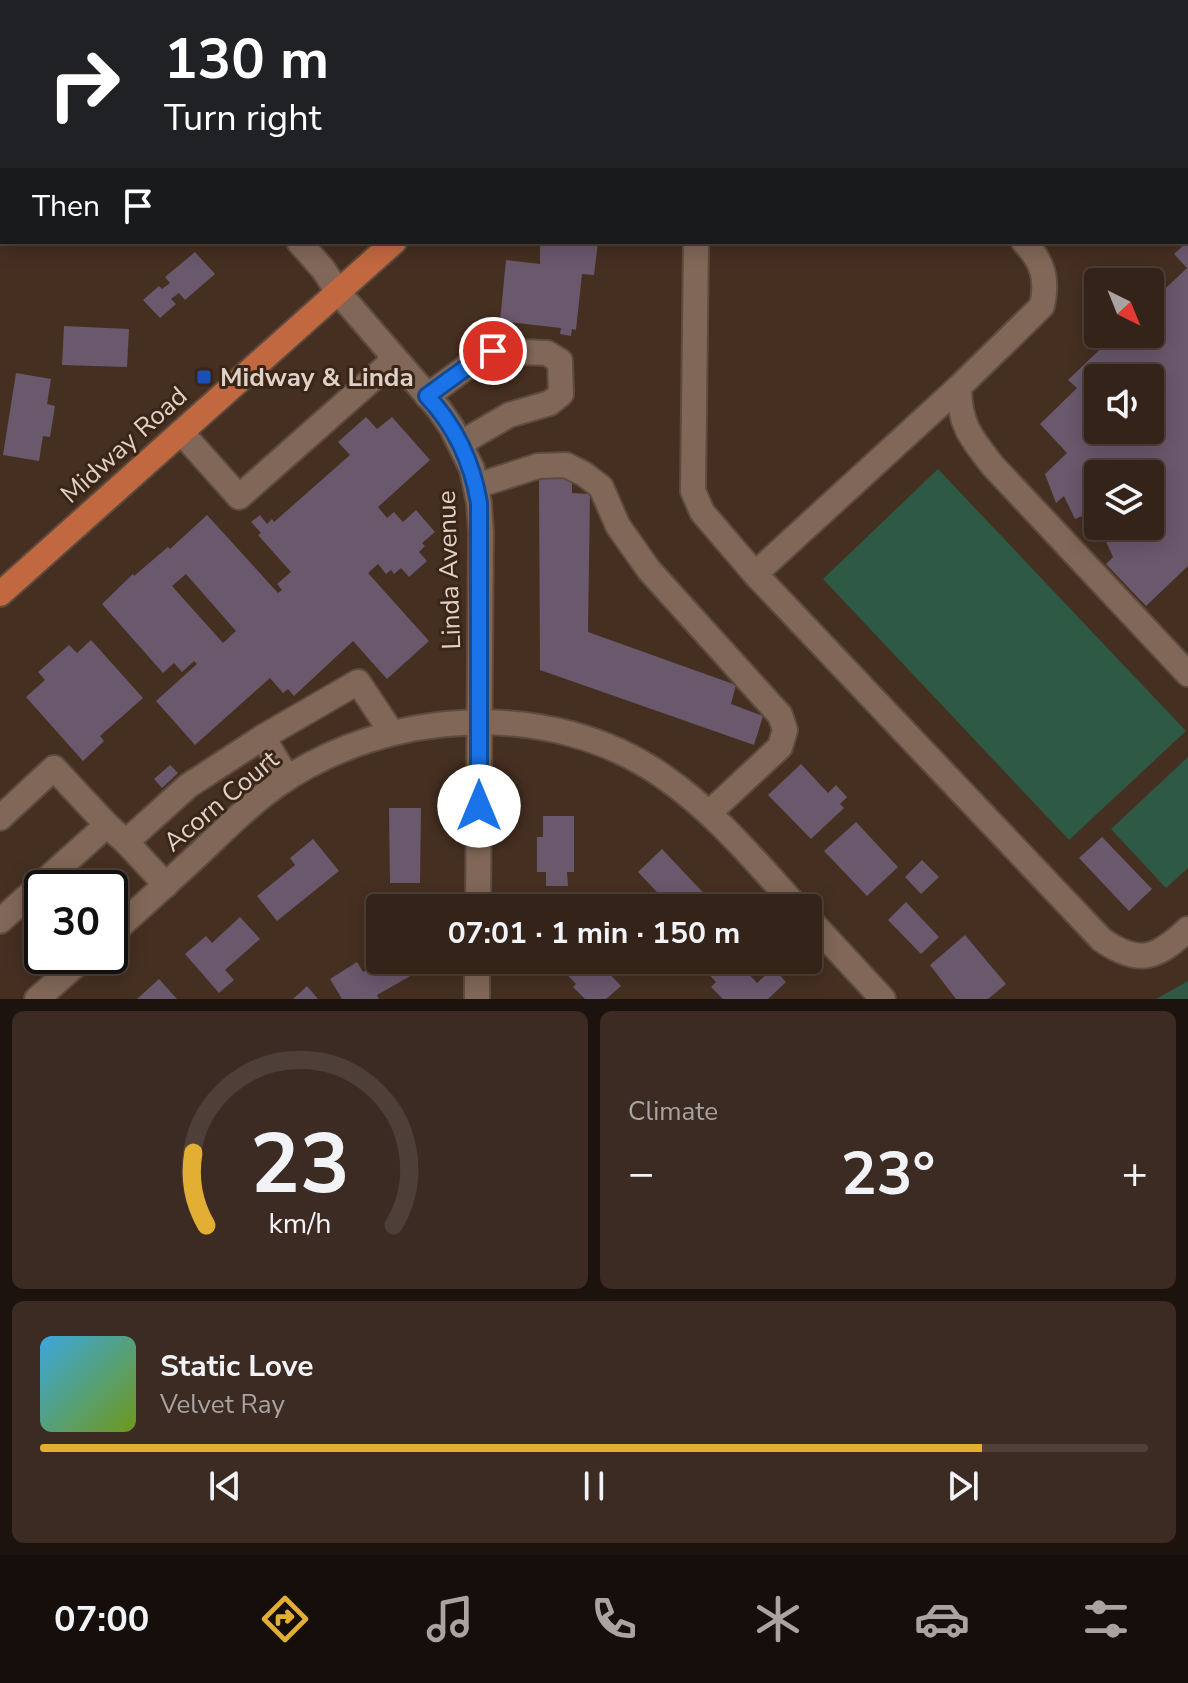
<!DOCTYPE html>
<meta charset="utf-8">
<style>
:root{--surface:#342319;--page:#3c2b22;--text:#f1f3f6;--muted:#a9a4a2;--line:#4e4038;--accent:#e3ae34}
body{margin:0;font-family:"Nunito Sans",sans-serif;background:var(--page);color:var(--text);height:100vh;display:flex;flex-direction:column;font-size:30px;white-space:nowrap}
*{box-sizing:border-box;margin:0}
p{font-size:26px;color:var(--muted)}
.icon{flex:none;width:44px;height:44px;fill:none;stroke:currentColor;stroke-width:2;stroke-linecap:round;stroke-linejoin:round}
.map{position:relative;height:999px;overflow:hidden}
.drawer{display:flex;flex-direction:column;gap:12px;padding:12px;background:#1d130e;flex:1}
.drawer>*{flex:none}
.guide{position:absolute;left:0px;top:0px;width:1188px;height:244px;box-shadow:0 4px 20px #0003,0 0 0 2px var(--line);background:#202124;color:#fff;overflow:hidden}
.needle{width:52px;rotate:137deg}
.fabs{position:absolute;left:1084px;top:268px;display:grid;gap:16px}
.fabs a{display:grid;place-items:center;width:80px;height:80px;border-radius:8px;background:var(--surface);box-shadow:0 4px 20px #0003,0 0 0 2px var(--line);font-size:40px}
.speed{position:absolute;left:24px;top:870px;display:flex;gap:16px;font-size:40px;font-weight:700;text-align:center}
.speed>*{display:grid;place-content:center;width:104px;height:104px;border-radius:50%;background:var(--surface);box-shadow:0 4px 20px #0003,0 0 0 2px var(--line);line-height:1}
.speed .limit{border:4px solid #111;border-radius:12px;background:#fff;color:#111}
.pin{position:absolute;display:grid;place-items:center;width:68px;height:68px;color:#fff;margin:-34px;border:4px solid #fff;border-radius:50%;box-shadow:0 2px 8px #0007}
.me{position:absolute;width:88px;margin:-44px;rotate:0deg;stroke-linejoin:round;filter:drop-shadow(0 0 6px #0008)}
.turn{display:flex;align-items:center;gap:28px;height:168px;padding:0 32px;font-size:36px}
.turn .icon{width:104px;height:104px;stroke-width:2.5}
.turn b{display:block;font-size:56px;line-height:68px}
.then{display:flex;align-items:center;height:76px;padding:0 32px;background:#0003;gap:16px;font-size:30px}
.big{font-size:60px;font-weight:700;line-height:1.1}
.drawer .card{flex:1;display:flex;flex-direction:column;justify-content:center;gap:12px;min-width:0;padding:0 28px;border-radius:12px;background:var(--page)}
.drawer .dial{align-items:center;gap:0}
.dial svg{height:208px;overflow:visible;fill:none;stroke:var(--line);stroke-width:7;stroke-linecap:round;text-anchor:middle}
.dial text{fill:var(--text);stroke:none}
.song{display:flex;align-items:center;gap:24px}
.cover{width:96px;height:96px;border-radius:12px;background:linear-gradient(135deg,hsl(200 70% 55%),hsl(80 70% 35%))}
.played{height:8px;border-radius:4px;background:linear-gradient(90deg,var(--accent) 85%,var(--line) 85%)}
.keys{display:flex;justify-content:space-around;direction:ltr}
.heat{display:flex;justify-content:space-between;align-items:center;font-size:44px;direction:ltr}
.drawer .tiles{flex:1;display:grid;gap:12px;grid-template-columns:1fr 1fr}
.card:last-child{grid-column:span 2}
.trip{position:absolute;left:366px;top:894px;width:456px;height:80px;border-radius:8px;background:var(--surface);box-shadow:0 4px 20px #0003,0 0 0 2px var(--line);font-weight:700;line-height:80px;text-align:center}
.dock{display:flex;height:128px;justify-content:space-around;align-items:center;background:#150e0a;color:var(--muted)}
.dock .icon{width:56px;height:56px}
.dock .selected{color:var(--accent)}
.dock b{font-size:36px;color:var(--text)}
.map>svg:first-child{display:block}
</style>
<div class="map">
<svg width="1188" height="999" viewBox="0 0 1188 999">
<rect width="100%" height="100%" fill="#452f21"/>
<g fill="#2e5944">
<path d="M 938,469 L 1186,731 L 1069,840 L 823,579 Z"/>
<path d="M 1188,757 L 1188,868 L 1166,888 L 1111,829 Z"/>
<path d="M 1188,981 L 1188,999 L 1156,999 Z"/>
</g>
<g fill="#6a586d" fill-rule="evenodd">
<path d="M 1188,241 L 1188,566 L 1146,606 L 1106,564 L 1113,557 L 1102,533 L 1095,541 L 1082,516 L 1075,519 L 1064,496 L 1056,503 L 1045,474 L 1067,453 L 1040,424 L 1077,388 L 1068,380 L 1116,334 L 1123,334 L 1128,340 L 1134,334 L 1150,334 L 1150,303 L 1187,268 L 1174,254 ZM 1098,378 L 1150,378 L 1150,430 L 1098,430 ZM 1098,474 L 1150,474 L 1150,526 L 1098,526 Z"/>
<path d="M 540,242 L 598,242 L 594,275 L 582,274 L 576,330 L 572,329 L 571,336 L 560,334 L 561,328 L 500,321 L 506,260 L 540,264 Z"/>
<path d="M 195,252 L 215,274 L 185,300 L 179,293 L 171,299 L 176,304 L 160,318 L 143,300 L 159,286 L 162,289 L 170,283 L 165,277 Z"/>
<path d="M 64,326 L 129,329 L 127,367 L 62,365 Z"/>
<path d="M 16,373 L 51,379 L 47,404 L 55,406 L 50,437 L 43,436 L 39,461 L 3,455 Z"/>
<path d="M 366,417 L 377,429 L 392,417 L 430,460 L 378,507 L 387,518 L 394,512 L 403,522 L 416,510 L 435,532 L 422,543 L 425,546 L 419,552 L 427,561 L 409,577 L 401,568 L 394,574 L 391,570 L 386,574 L 378,564 L 368,573 L 429,641 L 387,679 L 353,641 L 294,696 L 288,689 L 283,693 L 270,678 L 195,745 L 156,701 L 197,664 L 194,661 L 182,672 L 174,663 L 163,673 L 102,604 L 133,574 L 134,576 L 168,547 L 170,549 L 207,515 L 278,593 L 282,590 L 277,584 L 291,572 L 258,535 L 261,533 L 251,522 L 260,515 L 267,524 L 272,519 L 274,522 L 350,455 L 338,442 ZM 186,574 L 236,631 L 223,643 L 172,586 Z"/>
<path d="M 539,479 L 572,479 L 572,493 L 590,494 L 588,632 L 736,685 L 731,704 L 763,716 L 754,745 L 540,670 Z"/>
<path d="M 91,640 L 143,698 L 100,736 L 104,741 L 83,761 L 26,697 L 45,680 L 38,672 L 69,645 L 77,653 Z"/>
<path d="M 801,764 L 828,793 L 836,785 L 847,797 L 840,804 L 844,808 L 811,839 L 768,795 Z"/>
<path d="M 170,765 L 178,773 L 162,788 L 154,779 Z"/>
<path d="M 389,808 L 421,808 L 420,883 L 390,883 Z"/>
<path d="M 543,816 L 574,816 L 574,872 L 567,872 L 568,886 L 546,886 L 546,872 L 537,872 L 537,837 L 543,837 Z"/>
<path d="M 856,822 L 898,867 L 867,896 L 824,851 Z"/>
<path d="M 1102,837 L 1152,889 L 1129,911 L 1079,858 Z"/>
<path d="M 313,839 L 339,871 L 277,921 L 257,896 L 295,865 L 290,858 Z"/>
<path d="M 662,849 L 712,902 L 706,908 L 672,908 L 638,872 Z"/>
<path d="M 922,860 L 939,877 L 921,894 L 905,877 Z"/>
<path d="M 906,902 L 939,937 L 921,954 L 888,920 Z"/>
<path d="M 240,917 L 260,939 L 225,970 L 234,980 L 219,993 L 185,954 L 206,936 L 212,943 Z"/>
<path d="M 965,935 L 1006,984 L 988,999 L 956,999 L 930,965 Z"/>
<path d="M 384,960 L 413,960 L 419,971 L 377,995 L 379,999 L 342,999 L 330,979 L 357,962 L 363,972 Z"/>
<path d="M 553,960 L 610,960 L 613,963 L 605,969 L 621,986 L 606,999 L 585,999 L 573,987 L 576,984 Z"/>
<path d="M 710,960 L 736,960 L 757,983 L 773,968 L 786,982 L 768,999 L 723,999 L 711,987 L 716,982 L 702,967 Z"/>
<path d="M 159,979 L 177,999 L 137,999 Z"/>
<path d="M 307,986 L 318,999 L 293,999 Z"/>
</g>
<g fill="none" stroke-linecap="round" stroke-linejoin="round">
<defs>
<g id="minor">
<path d="M 79,0 L 81,2"/>
<path d="M 1187,0 L 1188,1"/>
<path d="M 919,2 L 921,0"/>
<path d="M 1186,170 L 1188,168"/>
<path d="M 299,242 L 323,269 L 338,292 L 439,409 L 452,428 L 472,469 L 479,503 L 481,532 L 478,908"/>
<path d="M 696,242 L 693,491 L 702,512 L 755,574 L 1102,940 C 1140,966 1157,958 1188,929"/>
<path d="M 1024,242 C 1043,262 1048,279 1042,306 L 959,387 C 959,424 971,438 993,466 L 1188,674"/>
<path d="M 427,396 L 482,356 L 493,351 L 547,353 L 560,361 L 561,394 L 550,403 L 509,415 L 461,443"/>
<path d="M 181,432 L 239,497 L 395,359"/>
<path d="M 476,486 L 538,466 L 566,465 L 584,474 L 601,487 L 618,526 L 649,570 L 780,715 L 785,730 L 780,747 L 709,813"/>
<path d="M 755,574 L 959,387"/>
<path d="M 287,778 L 263,737 L 358,682 L 392,733"/>
<path d="M 0,818 L 54,768 L 107,825 L 126,842"/>
<path d="M 166,885 L 126,842 L 188,786 L 263,737"/>
<path d="M 808,918 L 883,999"/>
<path d="M 0,921 L 107,825"/>
<path d="M 110,935 C 140,908 170,881 200,853 C 224,830 249,805 277,785 C 387,708 552,698 664,777 C 716,813 756,862 798,908"/>
<path d="M 37,999 L 86,956"/>
<path d="M 477,999 L 477,960"/>
</g>
<g id="major">
<path d="M 664,2 L 666,0"/>
<path d="M 0,594 L 394,242"/>
</g>
</defs>
<use href="#minor" stroke="#5d4b3e" stroke-width="28"/>
<use href="#major" stroke="#5d4b3e" stroke-width="28"/>
<use href="#minor" stroke="#806757" stroke-width="24"/>
<use href="#major" stroke="#c26841" stroke-width="24"/>
</g>
<g fill="none" stroke-linecap="round" stroke-linejoin="round">
<defs>
<path id="route" d="M 479,806 L 479,503 C 472,461 456,427 427,396 L 482,356 L 493,351"/>
</defs>
<use href="#route" stroke="#114b97" stroke-width="20"/>
<use href="#route" stroke="#1a73e8" stroke-width="14"/>
</g>
<rect fill="#1a4fb4" stroke="#3a2517" stroke-width="3" x="196" y="369" width="16" height="16" rx="4"/>
<g text-anchor="middle" dominant-baseline="central" stroke-width="6" stroke-linejoin="round" paint-order="stroke">
<g font-size="26" font-weight="bold" fill="#dfd1c8" stroke="#3a2517" text-anchor="start">
<text x="220" y="377">Midway &amp; Linda</text>
</g>
<g font-size="26" fill="#dfd1c8" stroke="#3a2517">
<text transform="translate(124 445) rotate(-42)">Midway Road</text>
<text transform="translate(449 570) rotate(-92)">Linda Avenue</text>
<text transform="translate(221 801) rotate(-40)">Acorn Court</text>
</g>
</g>
</svg>
<div class="fabs">
<a><svg class="needle" viewBox="-14 -14 28 28"><path d="M0-13l5 13h-10z" fill="#e53935"/><path d="M0 13l5-13h-10z" fill="#a9a4a2"/></svg></a>
<a><svg class="icon" aria-label="sound" viewBox="0 0 24 24"><path d="M4 9h4l5-4v14l-5-4H4zM17 9q2 3 0 6"/></svg></a>
<a><svg class="icon" aria-label="layers" viewBox="0 0 24 24"><path d="M12 4l9 5-9 5-9-5zM3 14l9 5 9-5"/></svg></a>
</div>
<div class="speed"><div class="limit">30</div></div>
<div class="pin" style="left:493px;top:351px;background:#d93025"><svg class="icon" aria-label="arrive" viewBox="0 0 24 24"><path d="M6 21V4h12l-3 4 3 4H6"/></svg></div>
<svg class="me" style="left:479px;top:806px" viewBox="-20 -20 40 40"><circle r="19" fill="#fff"/><path d="M0-13L10 11 0 6-10 11z" fill="#1a73e8"/></svg>
<div class="trip">07:01 · 1 min · 150 m</div>
<div class="guide">
<div class="turn"><svg class="icon" aria-label="right" viewBox="0 0 24 24"><path d="M7 20v-9h11M14 6l5 5-5 5"/></svg><div><b>130 m</b>Turn right</div></div>
<div class="then">Then<svg class="icon" aria-label="arrive" viewBox="0 0 24 24"><path d="M6 21V4h12l-3 4 3 4H6"/></svg></div>
</div>
</div>
<section class="drawer">
<div class="tiles">
<div class="card dial"><svg viewBox="0 0 100 80">
<path d="M14 69A42 42 0 1 1 86 69"/>
<path d="M14 69A42 42 0 0 1 9 41" stroke="#e3ae34"/>
<text x="50" y="56" font-size="32" font-weight="700">23</text>
<text x="50" y="72" font-size="11">km/h</text>
</svg></div>
<div class="card"><p>Climate</p>
<div class="heat"><a>−</a><b class="big">23°</b><a>+</a></div>
</div>
<div class="card">
<div class="song"><i class="cover"></i><div><b>Static Love</b><p>Velvet Ray</p></div></div>
<div class="played"></div>
<div class="keys"><svg class="icon" aria-label="previous" viewBox="0 0 24 24"><path d="M18 5L8 12l10 7zM5 5v14"/></svg><svg class="icon" aria-label="pause" viewBox="0 0 24 24"><path d="M8 5v14M16 5v14"/></svg><svg class="icon" aria-label="next" viewBox="0 0 24 24"><path d="M6 5l10 7-10 7zM19 5v14"/></svg></div>
</div>
</div>
</section>
<nav class="dock">
<b>07:00</b>
<svg class="icon selected" aria-label="directions" viewBox="0 0 24 24"><path d="M12 3l9 9-9 9-9-9zM9 14v-3h6M13 9l2 2-2 2"/></svg>
<svg class="icon" aria-label="music" viewBox="0 0 24 24"><path d="M9 18V5l10-2v13"/><circle cx="6" cy="18" r="3"/><circle cx="16" cy="16" r="3"/></svg>
<svg class="icon" aria-label="phone" viewBox="0 0 24 24"><path d="M5 4h4l2 5-3 2q2 4 5 5l2-3 5 2v4C11 20 4 13 5 4z"/></svg>
<svg class="icon" aria-label="climate" viewBox="0 0 24 24"><path d="M12 3v18M4 7l16 10M4 17L20 7"/></svg>
<svg class="icon" aria-label="car" viewBox="0 0 24 24"><path d="M5 17H2v-5l4-1 3-4h7l3 4 3 1v5h-3M9 17h6M6 11h13"/><circle cx="7" cy="17" r="2"/><circle cx="17" cy="17" r="2"/></svg>
<svg class="icon" aria-label="filters" viewBox="0 0 24 24"><path d="M4 7h16M4 17h16"/><circle cx="9" cy="7" r="2"/><circle cx="15" cy="17" r="2"/></svg>
</nav>
